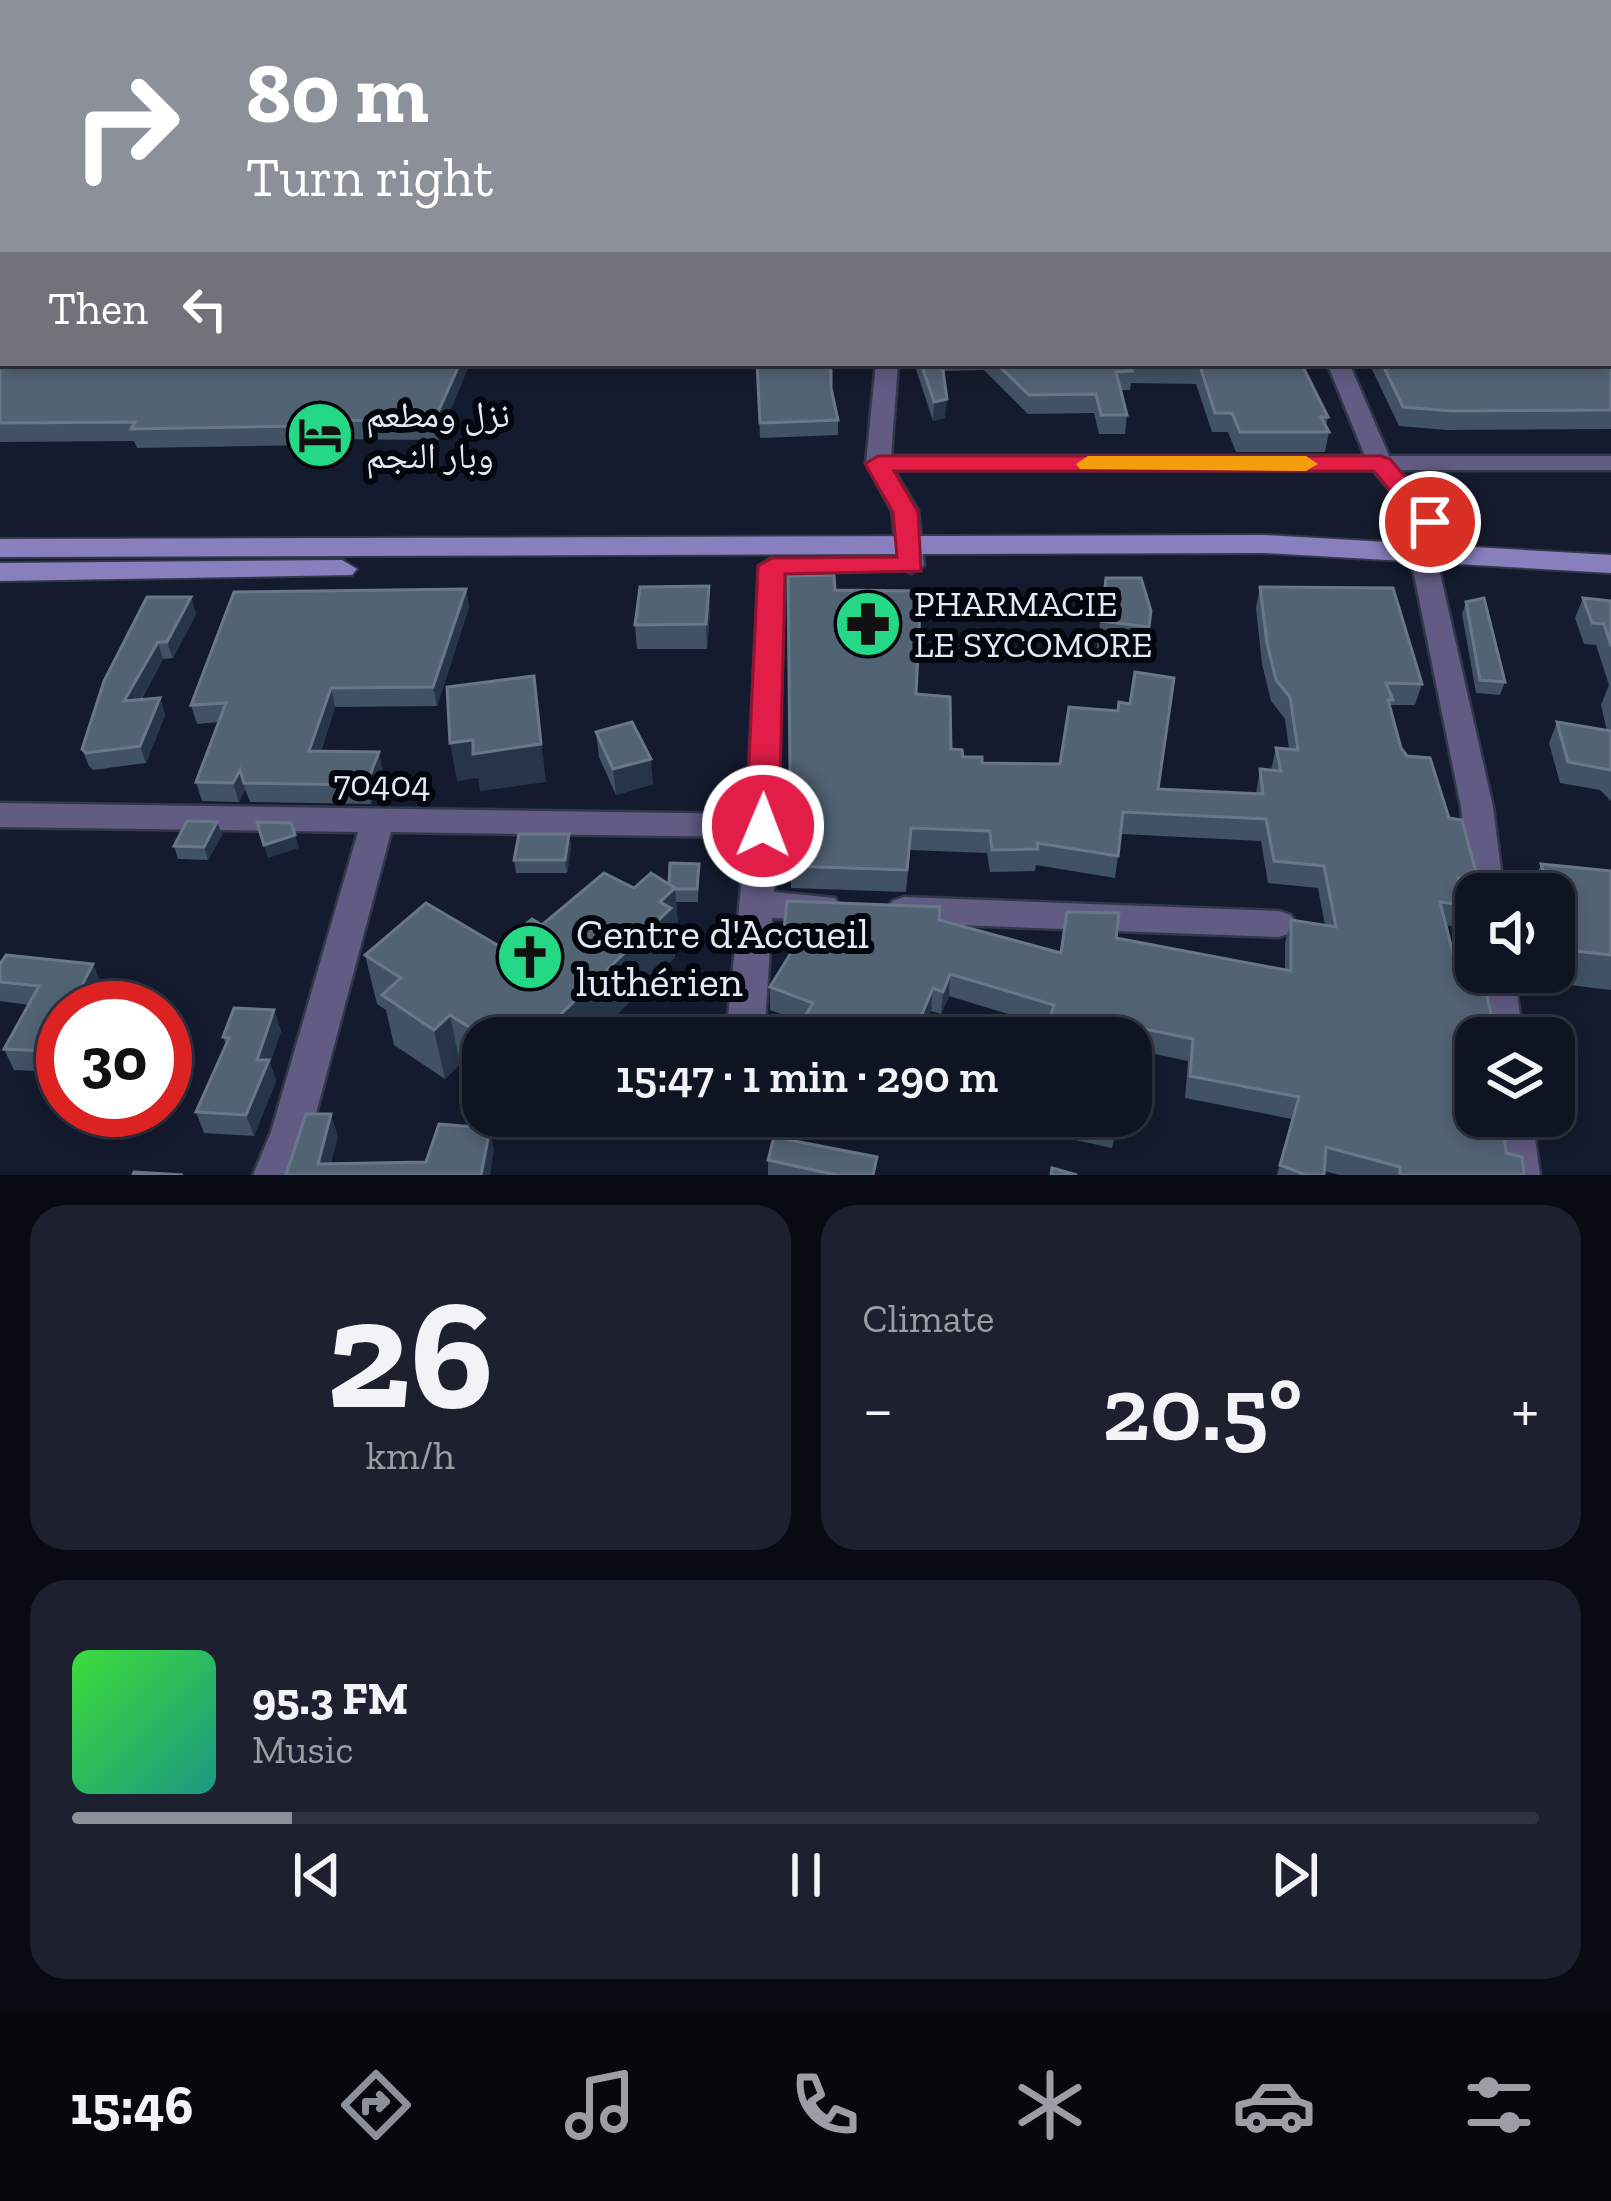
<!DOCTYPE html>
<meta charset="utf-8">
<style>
:root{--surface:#0f1422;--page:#1d212f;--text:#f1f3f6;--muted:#9b9ea5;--line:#2f3340;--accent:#8c9099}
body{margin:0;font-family:"Zilla Slab","Noto Naskh Arabic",serif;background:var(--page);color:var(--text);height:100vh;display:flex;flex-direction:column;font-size:45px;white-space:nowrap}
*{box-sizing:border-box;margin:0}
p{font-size:39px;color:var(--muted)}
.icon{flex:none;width:66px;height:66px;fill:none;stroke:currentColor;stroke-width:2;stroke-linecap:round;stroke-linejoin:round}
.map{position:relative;height:1175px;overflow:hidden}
.drawer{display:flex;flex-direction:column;gap:30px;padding:30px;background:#080b13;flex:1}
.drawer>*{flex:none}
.hud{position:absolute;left:0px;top:0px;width:1611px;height:366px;box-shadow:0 6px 18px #0003,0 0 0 3px var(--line);background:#8c9099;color:#fff;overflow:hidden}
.tools{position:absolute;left:1455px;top:873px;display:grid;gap:24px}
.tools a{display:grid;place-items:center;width:120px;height:120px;border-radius:24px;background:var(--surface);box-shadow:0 6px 18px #0003,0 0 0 3px var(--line);font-size:60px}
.speed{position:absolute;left:36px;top:981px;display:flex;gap:24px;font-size:60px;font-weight:700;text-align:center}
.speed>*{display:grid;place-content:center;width:156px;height:156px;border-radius:50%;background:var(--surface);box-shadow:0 6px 18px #0003,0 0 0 3px var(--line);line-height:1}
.speed .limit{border:18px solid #d22;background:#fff;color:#111}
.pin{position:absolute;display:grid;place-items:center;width:102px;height:102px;color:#fff;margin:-51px;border:6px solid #fff;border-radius:50%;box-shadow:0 3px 12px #0007}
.me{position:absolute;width:132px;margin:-66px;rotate:1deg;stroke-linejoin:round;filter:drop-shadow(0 0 9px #0008)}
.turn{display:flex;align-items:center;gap:42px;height:252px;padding:0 48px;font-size:54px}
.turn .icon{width:156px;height:156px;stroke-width:2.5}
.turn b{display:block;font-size:84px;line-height:102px}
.then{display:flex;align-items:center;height:114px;padding:0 48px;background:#0003;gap:24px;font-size:45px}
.big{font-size:90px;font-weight:600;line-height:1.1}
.drawer .card{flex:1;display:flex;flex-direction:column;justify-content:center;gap:18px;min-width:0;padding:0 42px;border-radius:36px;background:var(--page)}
.drawer .dial{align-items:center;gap:0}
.dial b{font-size:156px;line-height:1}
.song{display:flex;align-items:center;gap:36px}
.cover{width:144px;height:144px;border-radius:18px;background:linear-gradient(135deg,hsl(120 70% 55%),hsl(170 70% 35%))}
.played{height:12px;border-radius:6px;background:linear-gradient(90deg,var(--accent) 15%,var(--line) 15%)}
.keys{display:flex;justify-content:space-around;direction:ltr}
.heat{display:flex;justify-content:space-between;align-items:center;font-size:66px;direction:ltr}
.drawer .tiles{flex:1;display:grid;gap:30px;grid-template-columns:1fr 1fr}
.card:last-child{grid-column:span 2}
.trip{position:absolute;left:462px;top:1017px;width:690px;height:120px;border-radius:36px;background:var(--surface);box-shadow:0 6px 18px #0003,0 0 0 3px var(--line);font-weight:600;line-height:120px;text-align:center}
.dock{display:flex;height:192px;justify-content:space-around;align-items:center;background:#06080e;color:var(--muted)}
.dock .icon{width:84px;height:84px}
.dock .on{color:var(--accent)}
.dock b{font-size:54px;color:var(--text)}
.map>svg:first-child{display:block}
</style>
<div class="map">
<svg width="1611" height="1175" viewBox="0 0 1611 1175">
<rect width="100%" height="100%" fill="#141b2e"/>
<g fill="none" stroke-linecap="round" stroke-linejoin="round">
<defs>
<g id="minor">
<rect x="830" y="0" width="14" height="3"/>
<rect x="1608" y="154" width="3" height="10"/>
<path d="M 876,363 L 898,363 L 891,456 L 1365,456 L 1327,363 L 1349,363 L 1389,456 L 1611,456 L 1611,470 L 1399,470 L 1467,551 L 1454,559 L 1445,557 L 1373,470 L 894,470 L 918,511 L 924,565 L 911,573 L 898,565 L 892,511 L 866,463 Z"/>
<path d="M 772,558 L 785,566 L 774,892 L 835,898 L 840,907 L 835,916 L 823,920 L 772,918 L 764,1038 L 726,1038 L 746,837 L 391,832 L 311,1132 L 293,1175 L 253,1175 L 271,1132 L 358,832 L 0,827 L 0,803 L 747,814 L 759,566 Z"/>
<path d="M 1426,561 L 1439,569 L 1493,807 L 1504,894 L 1476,894 L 1476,903 L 1470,894 L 1461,807 L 1413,569 Z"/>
<path d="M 904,897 L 1279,911 L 1291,915 L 1296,924 L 1291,933 L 1279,937 L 904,923 L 892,919 L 887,910 L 892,901 Z"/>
<path d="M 1478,972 L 1514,972 L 1523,1038 L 1485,1038 Z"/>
<path d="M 1494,1116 L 1532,1116 L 1540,1175 L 1500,1175 Z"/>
</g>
<g id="secondary">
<path d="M 1264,535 L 1611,555 L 1611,573 L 1264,553 L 0,557 L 0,539 Z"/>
<path d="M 342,560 L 357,569 L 352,575 L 0,581 L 0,563 Z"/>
</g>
</defs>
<use href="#minor" stroke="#31384a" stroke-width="5"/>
<use href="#secondary" stroke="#31384a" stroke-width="4"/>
<use href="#minor" fill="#625b83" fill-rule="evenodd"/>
<use href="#secondary" fill="#8a7fbe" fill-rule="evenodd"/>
</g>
<g fill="#405264">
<path d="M 856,0 L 1611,0 L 1611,128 L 1608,128 L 1608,3 L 850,3 Z"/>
<path d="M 0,92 L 3,363 L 470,363 L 438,440 L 311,439 L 308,445 L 137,448 L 134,441 L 0,442 Z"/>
<path d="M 1611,160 L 1611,429 L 1447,430 L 1399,426 L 1369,363 L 1608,363 Z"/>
<path d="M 757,363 L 838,420 L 838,435 L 760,438 Z"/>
<path d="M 914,363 L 1301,363 L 1328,417 L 1326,426 L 1329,432 L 1325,452 L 1236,452 L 1228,432 L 1212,432 L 1196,384 L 1131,383 L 1130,390 L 1121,390 L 1127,415 L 1125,434 L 1099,434 L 1094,413 L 1028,414 L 984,370 L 943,371 L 945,418 L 933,421 Z"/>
<path d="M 788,576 L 835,590 L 916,694 L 951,749 L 963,757 L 982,763 L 1158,789 L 1256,794 L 1260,769 L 1271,770 L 1276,748 L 1289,749 L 1285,719 L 1271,701 L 1262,664 L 1256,608 L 1260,587 L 1422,684 L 1415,705 L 1391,705 L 1390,708 L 1401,748 L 1449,818 L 1478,880 L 1470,902 L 1463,901 L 1464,905 L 1456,927 L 1446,925 L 1506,1153 L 1524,1175 L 1340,1175 L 1324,1171 L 1324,1175 L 1277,1175 L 1292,1119 L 1185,1098 L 1188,1061 L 1131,1049 L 1131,1038 L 1046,1038 L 1048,1026 L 949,996 L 941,1014 L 931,1011 L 920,1038 L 804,1038 L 804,1022 L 770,1010 L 770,987 L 792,951 L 784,951 L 784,929 L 939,920 L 1061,953 L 1116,938 L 1285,970 L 1285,943 L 1291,920 L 1325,926 L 1318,888 L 1268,883 L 1261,841 L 1121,834 L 1115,878 L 1036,865 L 1035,871 L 990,872 L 987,853 L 910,850 L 906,892 L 791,888 Z"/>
<path d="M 1106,578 L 1151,611 L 1143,660 L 1096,654 Z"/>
<path d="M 466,589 L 469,607 L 437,706 L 335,707 L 321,751 L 383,771 L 371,804 L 250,802 L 245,789 L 239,802 L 202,801 L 196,782 L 219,722 L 197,724 L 191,705 Z"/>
<path d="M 191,597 L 196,614 L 173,658 L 163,659 L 141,700 L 160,698 L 165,715 L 146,763 L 93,770 L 89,766 L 82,749 Z"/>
<path d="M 1583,598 L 1611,601 L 1611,801 L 1600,790 L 1560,783 L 1549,743 L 1557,722 L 1607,731 L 1601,705 L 1609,685 L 1596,645 L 1584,644 L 1575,618 Z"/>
<path d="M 1466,602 L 1505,682 L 1500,695 L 1476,693 L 1462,614 Z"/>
<path d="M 710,611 L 707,649 L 637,649 L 635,625 Z"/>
<path d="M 596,732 L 653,784 L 616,795 L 599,757 Z"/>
<path d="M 217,822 L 222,835 L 208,860 L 178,859 L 174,846 Z"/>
<path d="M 569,834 L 571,847 L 567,873 L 516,873 L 514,860 Z"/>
<path d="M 699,864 L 698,902 L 676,902 L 679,937 L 673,942 L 675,957 L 593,1038 L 483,1038 L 483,1079 L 460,1064 L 445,1079 L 394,1045 L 386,1010 L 377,1004 L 365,955 L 499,946 L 542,925 L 634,888 L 669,885 Z"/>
<path d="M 1541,864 L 1611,871 L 1611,990 L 1561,984 L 1554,958 L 1554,894 L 1529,894 Z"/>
<path d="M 0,964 L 93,964 L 101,985 L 90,1008 L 63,1008 L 63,1060 L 57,1072 L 14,1070 L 4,1049 L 29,1005 L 0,1001 Z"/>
<path d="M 274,1010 L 281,1031 L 270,1063 L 276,1081 L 254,1136 L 204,1133 L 196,1112 L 226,1044 L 223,1037 Z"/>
<path d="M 1060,1116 L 1119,1116 L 1112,1148 L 1057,1136 Z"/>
<path d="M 768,1160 L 876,1175 L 768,1175 Z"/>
</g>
<g fill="#273548">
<path d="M 3,66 L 3,84 L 0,86 L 0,68 Z"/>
<path d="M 460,363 L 470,363 L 438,440 L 434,421 Z"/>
<path d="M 947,399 L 945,418 L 933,421 L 934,402 Z"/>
<path d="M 307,420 L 311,439 L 308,445 L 304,426 Z"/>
<path d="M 709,586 L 710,611 L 707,649 L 706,624 Z"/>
<path d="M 466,589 L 469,607 L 437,706 L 433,687 Z"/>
<path d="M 191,597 L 196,614 L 173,658 L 167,642 Z"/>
<path d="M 158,642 L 163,659 L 130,718 L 124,701 Z"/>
<path d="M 534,676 L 546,782 L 480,791 L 478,778 L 457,781 L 450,743 L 473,740 Z"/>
<path d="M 331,688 L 335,707 L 314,770 L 309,751 Z"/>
<path d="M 160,698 L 165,715 L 146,763 L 140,746 Z"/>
<path d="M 379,752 L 383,771 L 371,804 L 366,785 Z"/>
<path d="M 651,759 L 653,784 L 616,795 L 613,769 Z"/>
<path d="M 240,770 L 245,789 L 239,802 L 233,783 Z"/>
<path d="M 217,822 L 222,835 L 208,860 L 204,847 Z"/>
<path d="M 569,834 L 571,847 L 567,873 L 565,860 Z"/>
<path d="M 295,835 L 299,848 L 268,858 L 264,845 Z"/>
<path d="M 675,888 L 679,937 L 673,942 L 675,957 L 593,1038 L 536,1038 L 660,902 Z"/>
<path d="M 93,964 L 101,985 L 90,1008 L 70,1008 Z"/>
<path d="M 950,974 L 949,996 L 941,1014 L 943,992 Z"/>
<path d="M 933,988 L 931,1011 L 920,1038 L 912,1038 Z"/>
<path d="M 274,1010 L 281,1031 L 270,1063 L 276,1081 L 254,1136 L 246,1115 L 257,1060 Z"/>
<path d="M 450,1015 L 460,1064 L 445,1079 L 434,1030 Z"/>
<path d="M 63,1021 L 63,1060 L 57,1072 L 47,1051 Z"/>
<path d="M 331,1114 L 338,1137 L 328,1175 L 318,1164 Z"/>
<path d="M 490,1128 L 494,1151 L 490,1175 L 481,1175 Z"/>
</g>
<g fill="#526374" stroke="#697888" stroke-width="3">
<path d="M 0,0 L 816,0 L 816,3 L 3,3 L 3,66 L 0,68 Z"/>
<path d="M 856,0 L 1416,0 L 1418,3 L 850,3 Z"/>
<path d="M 1526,0 L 1611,0 L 1611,81 L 1608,81 L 1608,3 L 1529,3 Z"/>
<path d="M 1608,81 L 1611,95 L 1611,113 L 1608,113 Z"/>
<path d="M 0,92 L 3,92 L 3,363 L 460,363 L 434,421 L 307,420 L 304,426 L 131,429 L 135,422 L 0,423 L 0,271 L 2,256 L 0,255 Z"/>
<path d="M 1608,160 L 1611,160 L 1611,410 L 1452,411 L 1403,407 L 1382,363 L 1608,363 Z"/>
<path d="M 757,363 L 831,363 L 831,388 L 838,420 L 760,423 Z"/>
<path d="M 921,363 L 942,363 L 947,399 L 934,402 Z"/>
<path d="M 996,363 L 1301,363 L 1328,417 L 1321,417 L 1329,432 L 1240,432 L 1232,413 L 1215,413 L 1200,366 L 1129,365 L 1132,371 L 1116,372 L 1127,415 L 1101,415 L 1096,394 L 1029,395 Z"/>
<path d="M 834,575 L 835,590 L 921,591 L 916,694 L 950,697 L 951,749 L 962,750 L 963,757 L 982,757 L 982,763 L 1060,764 L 1069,707 L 1118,711 L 1119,702 L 1130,704 L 1135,672 L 1174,678 L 1158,789 L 1263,794 L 1260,769 L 1281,771 L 1276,748 L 1298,750 L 1290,697 L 1276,680 L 1267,643 L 1260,587 L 1393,588 L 1422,684 L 1386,683 L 1393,700 L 1388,700 L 1401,748 L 1407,756 L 1430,758 L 1449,818 L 1462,820 L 1478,880 L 1458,878 L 1464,905 L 1440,902 L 1455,961 L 1476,962 L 1476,972 L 1481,972 L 1497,1038 L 1476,1038 L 1476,1116 L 1502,1116 L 1506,1153 L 1522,1157 L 1524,1175 L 1400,1175 L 1400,1167 L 1326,1147 L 1324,1175 L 1306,1175 L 1280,1165 L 1299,1097 L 1190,1076 L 1193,1039 L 1135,1027 L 1131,1049 L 1131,1038 L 1081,1038 L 1047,1028 L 1054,1005 L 950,974 L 943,992 L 933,988 L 912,1038 L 826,1038 L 831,1029 L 804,1018 L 813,1003 L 770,987 L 805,930 L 784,929 L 787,901 L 940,907 L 939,920 L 1061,953 L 1067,912 L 1119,913 L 1116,938 L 1291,971 L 1291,920 L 1336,927 L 1324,866 L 1274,861 L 1266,819 L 1123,812 L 1118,856 L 1037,843 L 1038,849 L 992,850 L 990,831 L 911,828 L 907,870 L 791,866 L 788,576 Z"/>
<path d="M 1106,578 L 1141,578 L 1151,611 L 1149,627 L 1101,621 Z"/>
<path d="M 709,586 L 706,624 L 635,625 L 640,587 Z"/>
<path d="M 466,589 L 433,687 L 331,688 L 309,751 L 379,752 L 366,785 L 244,783 L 240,770 L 233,783 L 196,782 L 226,703 L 191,705 L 234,592 Z"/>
<path d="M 147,597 L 191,597 L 167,642 L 158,642 L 124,701 L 160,698 L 140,746 L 86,753 L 82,749 L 104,681 Z"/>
<path d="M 1484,598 L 1505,682 L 1480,680 L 1466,602 Z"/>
<path d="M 1583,598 L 1611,601 L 1611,646 L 1604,624 L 1592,623 Z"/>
<path d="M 534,676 L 541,744 L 473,754 L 473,740 L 450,743 L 447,687 Z"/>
<path d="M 632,722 L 651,759 L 613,769 L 596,732 Z"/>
<path d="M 1557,722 L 1611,731 L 1611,770 L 1568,762 Z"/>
<path d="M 187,821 L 217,822 L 204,847 L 174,846 Z"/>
<path d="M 257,822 L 291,823 L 295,835 L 264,845 Z"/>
<path d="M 519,834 L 569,834 L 565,860 L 514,860 Z"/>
<path d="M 670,863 L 699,864 L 697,889 L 674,889 L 669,885 Z"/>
<path d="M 1541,864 L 1611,871 L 1611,955 L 1576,951 L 1566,919 L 1556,918 L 1554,894 L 1550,894 Z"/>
<path d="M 604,873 L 634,888 L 651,873 L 675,888 L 660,902 L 671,908 L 536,1038 L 486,1038 L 450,1015 L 434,1030 L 382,995 L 401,978 L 365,955 L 426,903 L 499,946 L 532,919 L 542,925 Z"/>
<path d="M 6,955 L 93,964 L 70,1008 L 63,1008 L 63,1021 L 47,1051 L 4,1049 L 39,986 L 0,982 L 0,964 Z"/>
<path d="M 234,1008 L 274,1010 L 257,1060 L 269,1060 L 246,1115 L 196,1112 L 229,1038 L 223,1037 Z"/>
<path d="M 306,1114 L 331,1114 L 318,1164 L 426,1162 L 439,1124 L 490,1128 L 481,1175 L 286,1175 Z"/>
<path d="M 1072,1116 L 1119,1116 L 1117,1126 Z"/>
<path d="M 774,1137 L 877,1157 L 873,1175 L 836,1175 L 768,1160 Z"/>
<path d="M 1052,1168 L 1077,1175 L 1051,1175 Z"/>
<path d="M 134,1172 L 183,1175 L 133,1175 Z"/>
</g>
<path fill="#e11d48" stroke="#92132f" stroke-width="3" d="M 878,456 L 1381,456 L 1390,459 L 1443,522 L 1430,530 L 1421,528 L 1374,471 L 894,471 L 918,512 L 921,571 L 785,574 L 779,826 L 774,835 L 751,835 L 746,826 L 758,566 L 772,558 L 897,557 L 893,512 L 865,464 Z"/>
<path fill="#f59e0b" d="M 1088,456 L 1306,456 L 1318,464 L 1306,471 L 1080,469 L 1076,464 Z"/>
<defs>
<symbol id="hotel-disc" viewBox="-11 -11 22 22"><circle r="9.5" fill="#25d886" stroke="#04060e"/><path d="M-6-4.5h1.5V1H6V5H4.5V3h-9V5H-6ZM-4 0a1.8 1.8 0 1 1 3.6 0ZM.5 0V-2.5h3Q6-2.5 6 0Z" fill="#111"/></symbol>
<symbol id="pharmacy-disc" viewBox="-11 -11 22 22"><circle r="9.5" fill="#25d886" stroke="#04060e"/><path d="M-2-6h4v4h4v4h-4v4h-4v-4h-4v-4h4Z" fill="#111"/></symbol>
<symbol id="church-disc" viewBox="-11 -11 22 22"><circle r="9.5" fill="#25d886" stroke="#04060e"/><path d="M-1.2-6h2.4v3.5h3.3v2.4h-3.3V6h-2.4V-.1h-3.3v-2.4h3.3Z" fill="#111"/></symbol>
</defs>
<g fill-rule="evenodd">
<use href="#hotel-disc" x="282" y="397" width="76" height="76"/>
<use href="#pharmacy-disc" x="830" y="586" width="76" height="76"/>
<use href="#church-disc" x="492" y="919" width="76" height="76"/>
</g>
<g text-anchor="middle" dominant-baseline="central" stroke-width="12" stroke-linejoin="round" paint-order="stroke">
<g font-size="36" fill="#e4e9f7" stroke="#04060e" text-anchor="start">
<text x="366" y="414">نزل ومطعم<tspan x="366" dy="41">وبار النجم</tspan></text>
<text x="914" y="603">PHARMACIE<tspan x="914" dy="41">LE SYCOMORE</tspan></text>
</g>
<g font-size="36" fill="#e4e9f7" stroke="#04060e">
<text transform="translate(382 783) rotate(1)">70404</text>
</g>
<g font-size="42" fill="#e4e9f7" stroke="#04060e" text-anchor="start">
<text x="576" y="933">Centre d'Accueil<tspan x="576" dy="48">luthérien</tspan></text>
</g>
</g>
</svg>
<div class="tools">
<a><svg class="icon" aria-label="sound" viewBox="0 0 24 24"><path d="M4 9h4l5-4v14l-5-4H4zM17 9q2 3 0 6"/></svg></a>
<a><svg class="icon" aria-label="layers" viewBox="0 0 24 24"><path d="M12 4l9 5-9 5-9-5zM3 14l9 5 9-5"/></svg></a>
</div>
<div class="speed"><div class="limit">30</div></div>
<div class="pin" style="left:1430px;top:522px;background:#d93025"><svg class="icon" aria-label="arrive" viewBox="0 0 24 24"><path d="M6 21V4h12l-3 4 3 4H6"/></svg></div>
<svg class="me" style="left:763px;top:826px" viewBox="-20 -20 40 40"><circle r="17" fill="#e11d48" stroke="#fff" stroke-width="3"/><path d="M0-11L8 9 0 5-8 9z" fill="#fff"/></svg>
<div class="trip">15:47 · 1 min · 290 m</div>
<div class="hud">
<div class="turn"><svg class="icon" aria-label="right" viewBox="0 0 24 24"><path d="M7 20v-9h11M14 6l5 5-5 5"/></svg><div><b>80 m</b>Turn right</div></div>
<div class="then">Then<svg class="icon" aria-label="left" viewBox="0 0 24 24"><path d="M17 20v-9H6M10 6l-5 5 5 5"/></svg></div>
</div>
</div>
<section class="drawer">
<div class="tiles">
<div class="card dial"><b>26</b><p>km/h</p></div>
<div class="card"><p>Climate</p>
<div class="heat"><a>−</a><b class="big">20.5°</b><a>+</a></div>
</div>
<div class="card">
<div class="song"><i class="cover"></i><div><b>95.3 FM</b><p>Music</p></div></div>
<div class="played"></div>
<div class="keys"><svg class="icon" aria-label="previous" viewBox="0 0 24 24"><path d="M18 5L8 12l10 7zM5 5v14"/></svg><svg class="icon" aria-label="pause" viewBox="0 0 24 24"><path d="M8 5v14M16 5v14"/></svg><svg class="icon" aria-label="next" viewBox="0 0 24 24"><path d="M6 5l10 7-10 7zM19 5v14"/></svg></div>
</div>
</div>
</section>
<nav class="dock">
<b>15:46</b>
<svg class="icon on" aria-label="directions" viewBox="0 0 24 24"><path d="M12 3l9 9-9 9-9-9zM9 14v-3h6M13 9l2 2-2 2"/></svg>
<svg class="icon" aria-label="music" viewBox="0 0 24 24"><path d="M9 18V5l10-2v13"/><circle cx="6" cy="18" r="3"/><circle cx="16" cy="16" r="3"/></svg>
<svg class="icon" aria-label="phone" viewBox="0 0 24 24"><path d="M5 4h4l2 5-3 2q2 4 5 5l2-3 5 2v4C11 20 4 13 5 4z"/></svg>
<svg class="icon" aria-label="climate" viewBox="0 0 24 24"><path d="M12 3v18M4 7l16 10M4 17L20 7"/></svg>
<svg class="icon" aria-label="car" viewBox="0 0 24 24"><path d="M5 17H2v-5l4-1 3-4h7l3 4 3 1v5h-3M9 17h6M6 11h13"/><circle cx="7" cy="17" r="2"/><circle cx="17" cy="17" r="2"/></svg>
<svg class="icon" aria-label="filters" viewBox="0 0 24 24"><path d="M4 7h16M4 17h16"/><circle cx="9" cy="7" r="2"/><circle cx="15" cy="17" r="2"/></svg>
</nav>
